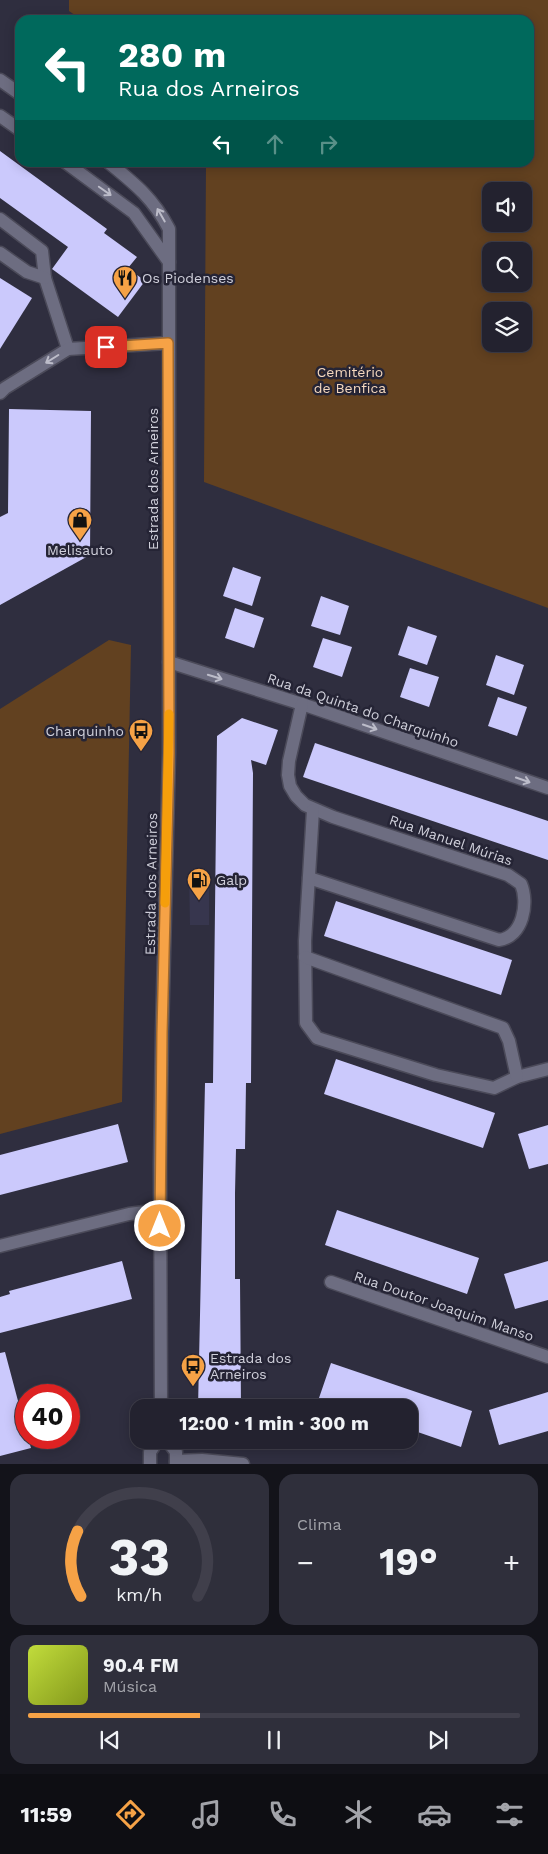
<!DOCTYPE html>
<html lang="pt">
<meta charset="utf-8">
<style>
:root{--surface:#23222f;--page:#2f2f3b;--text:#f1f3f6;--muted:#a3a4aa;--line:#403f4b;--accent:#f6a246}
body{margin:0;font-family:"Work Sans",sans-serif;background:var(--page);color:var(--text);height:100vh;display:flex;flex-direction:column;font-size:19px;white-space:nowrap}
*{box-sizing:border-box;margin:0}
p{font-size:16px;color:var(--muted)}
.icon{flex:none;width:28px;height:28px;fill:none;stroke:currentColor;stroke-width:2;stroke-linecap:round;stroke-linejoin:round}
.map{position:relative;height:1464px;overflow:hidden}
.panel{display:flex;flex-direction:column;gap:10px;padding:10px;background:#13131a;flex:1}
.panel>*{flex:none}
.hud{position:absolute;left:15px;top:15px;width:519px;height:152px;border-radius:15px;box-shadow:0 2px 12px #0003,0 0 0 1px var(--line);background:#00695c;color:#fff;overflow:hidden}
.controls{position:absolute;left:482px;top:182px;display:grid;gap:10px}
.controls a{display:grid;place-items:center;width:50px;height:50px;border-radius:10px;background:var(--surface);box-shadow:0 2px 12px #0003,0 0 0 1px var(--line);font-size:25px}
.speed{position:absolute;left:15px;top:1384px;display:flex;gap:10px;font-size:25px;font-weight:700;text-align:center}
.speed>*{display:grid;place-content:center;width:65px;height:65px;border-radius:50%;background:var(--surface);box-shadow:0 2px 12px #0003,0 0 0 1px var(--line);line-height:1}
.speed .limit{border:8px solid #d22;background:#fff;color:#111}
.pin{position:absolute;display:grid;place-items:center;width:42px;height:42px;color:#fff;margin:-21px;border-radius:10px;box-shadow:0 2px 8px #0006}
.me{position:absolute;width:55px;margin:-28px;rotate:0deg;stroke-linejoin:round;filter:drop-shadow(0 0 4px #0008)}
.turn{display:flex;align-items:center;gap:18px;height:105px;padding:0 20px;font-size:22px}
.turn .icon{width:65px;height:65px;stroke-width:2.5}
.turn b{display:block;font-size:35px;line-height:42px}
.lanes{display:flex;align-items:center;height:48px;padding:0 20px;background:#0003;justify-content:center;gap:25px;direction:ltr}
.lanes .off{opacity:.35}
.big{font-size:38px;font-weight:700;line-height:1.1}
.panel .widget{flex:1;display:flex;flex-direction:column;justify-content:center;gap:8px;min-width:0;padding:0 18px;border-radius:15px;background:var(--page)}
.panel .dial{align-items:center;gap:0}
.dial svg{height:130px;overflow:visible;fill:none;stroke:var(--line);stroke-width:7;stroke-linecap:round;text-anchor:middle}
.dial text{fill:var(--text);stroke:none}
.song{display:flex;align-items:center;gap:15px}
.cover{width:60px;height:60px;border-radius:8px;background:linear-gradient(135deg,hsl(70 70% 55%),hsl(70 70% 35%))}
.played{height:5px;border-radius:2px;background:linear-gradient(90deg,var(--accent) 35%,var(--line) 35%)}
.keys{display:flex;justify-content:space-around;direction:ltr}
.heat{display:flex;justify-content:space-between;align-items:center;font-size:28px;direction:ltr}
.panel .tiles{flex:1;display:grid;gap:10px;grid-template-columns:1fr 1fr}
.widget:last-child{grid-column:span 2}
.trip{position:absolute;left:130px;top:1399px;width:288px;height:50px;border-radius:15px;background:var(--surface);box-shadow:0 2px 12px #0003,0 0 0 1px var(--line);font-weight:700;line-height:50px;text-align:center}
.menu{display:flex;height:80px;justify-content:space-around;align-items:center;background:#0e0e13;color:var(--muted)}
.menu .icon{width:35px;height:35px}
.menu .current{color:var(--accent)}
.menu b{font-size:22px;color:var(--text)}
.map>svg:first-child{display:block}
</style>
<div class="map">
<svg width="548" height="1464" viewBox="0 0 548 1464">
<rect width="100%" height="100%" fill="#2f2e3f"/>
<path fill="#37364e" d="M 189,876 L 209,876 L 209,925 L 190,925 Z"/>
<g fill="#624120" fill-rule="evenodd">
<path d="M 69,0 L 548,0 L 548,608 L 204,482 L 206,163 L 529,162 L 529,20 L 82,20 L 69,11 ZM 491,191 L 524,191 L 524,224 L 491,224 ZM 491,251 L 524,251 L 524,284 L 491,284 ZM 491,311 L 524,311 L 524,344 L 491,344 Z"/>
<path d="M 109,640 L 131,645 L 122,1102 L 0,1134 L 0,709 Z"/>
</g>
<g fill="#cbc9fc">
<path d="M 0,151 L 107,229 L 104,233 L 137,257 L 128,268 L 145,281 L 118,317 L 52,269 L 68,247 L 0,198 Z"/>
<path d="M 0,278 L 32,298 L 0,349 Z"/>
<path d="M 9,409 L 91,411 L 90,555 L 0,605 L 0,517 L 8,513 Z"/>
<path d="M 233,567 L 261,577 L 252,606 L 223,596 Z"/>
<path d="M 321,596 L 349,606 L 340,635 L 311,626 Z"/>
<path d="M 235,608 L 264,618 L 254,648 L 225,638 Z"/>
<path d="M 408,626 L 437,636 L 427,665 L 398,655 Z"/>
<path d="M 323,638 L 352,647 L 342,677 L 313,667 Z"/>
<path d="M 496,655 L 524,665 L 514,695 L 486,685 Z"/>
<path d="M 410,668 L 439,677 L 429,707 L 400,697 Z"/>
<path d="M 498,697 L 527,707 L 517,736 L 488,726 Z"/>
<path d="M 242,718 L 278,730 L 266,765 L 251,760 L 253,773 L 251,1083 L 246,1083 L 245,1149 L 236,1149 L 235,1193 L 235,1279 L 240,1279 L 241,1408 L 198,1408 L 205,1083 L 213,1083 L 217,736 Z"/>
<path d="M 315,743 L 548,821 L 548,860 L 303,777 Z"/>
<path d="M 336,901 L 512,960 L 501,995 L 324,936 Z"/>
<path d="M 336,1059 L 495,1113 L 483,1148 L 324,1094 Z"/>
<path d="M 118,1124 L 128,1162 L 0,1195 L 0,1155 Z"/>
<path d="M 548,1125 L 548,1164 L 529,1169 L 518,1134 Z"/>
<path d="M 337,1210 L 479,1258 L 467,1294 L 325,1245 Z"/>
<path d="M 122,1261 L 132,1299 L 0,1333 L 0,1297 L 10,1294 L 9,1291 Z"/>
<path d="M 548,1261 L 548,1300 L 515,1309 L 504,1274 Z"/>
<path d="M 5,1352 L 26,1431 L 26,1438 L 28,1438 L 31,1448 L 0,1456 L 0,1353 Z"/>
<path d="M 331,1363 L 472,1411 L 461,1447 L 409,1429 L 409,1408 L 346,1408 L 319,1398 Z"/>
<path d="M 548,1392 L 548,1431 L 499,1445 L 489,1410 Z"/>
</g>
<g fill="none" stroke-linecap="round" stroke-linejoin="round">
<defs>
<g id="minor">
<path d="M 0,80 L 20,94"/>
<path d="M 0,116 L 20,130"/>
<path d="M 65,162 L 134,213 L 169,262"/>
<path d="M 108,162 C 135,184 153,198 169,229 L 169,753 L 162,1033 L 160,1164 L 161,1408"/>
<path d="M 0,219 L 42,251 L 45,278 L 68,349"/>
<path d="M 0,253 L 27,272 L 45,278"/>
<path d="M 0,393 L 5,388 L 68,349 L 168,343"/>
<path d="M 169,662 L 302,704 L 548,788"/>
<path d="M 302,704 L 289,761 L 288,775 L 290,786 L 296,796 L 305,805 L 333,817 L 508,875 L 521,884 C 529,903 523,937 499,940 L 309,878"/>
<path d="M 313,810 L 305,941 L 306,1023 L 317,1038 L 436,1075 L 494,1088 L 517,1077 L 548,1069"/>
<path d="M 305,957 L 503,1028 L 509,1041 L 517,1077"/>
<path d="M 0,1246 L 129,1214 L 160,1210"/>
<path d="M 331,1282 L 548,1357"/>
<path d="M 167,1440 L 176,1452 L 176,1464"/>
<path d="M 176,1461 L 202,1460 L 243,1464"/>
<path d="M 150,1464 L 150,1452 L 158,1440"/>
</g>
</defs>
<use href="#minor" stroke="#4b4a59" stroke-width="15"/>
<use href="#minor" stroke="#6d6d81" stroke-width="12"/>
</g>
<defs><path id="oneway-shaft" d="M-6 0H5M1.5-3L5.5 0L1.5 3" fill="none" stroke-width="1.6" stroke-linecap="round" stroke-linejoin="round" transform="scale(1.25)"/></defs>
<g stroke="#bcbcc9">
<use href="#oneway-shaft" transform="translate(105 191) rotate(35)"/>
<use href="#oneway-shaft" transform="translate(161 215) rotate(-120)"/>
<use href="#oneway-shaft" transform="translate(52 359) rotate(148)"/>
<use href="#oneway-shaft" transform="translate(215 677) rotate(17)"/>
<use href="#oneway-shaft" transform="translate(370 727) rotate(19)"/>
<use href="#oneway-shaft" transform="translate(523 780) rotate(19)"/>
</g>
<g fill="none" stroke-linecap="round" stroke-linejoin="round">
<defs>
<path id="route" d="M 106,347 L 168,343 L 169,753 L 162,1033 L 160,1226"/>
</defs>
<use href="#route" stroke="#a0692e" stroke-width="12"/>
<use href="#route" stroke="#f6a246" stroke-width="9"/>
<path stroke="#f59e0b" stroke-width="9" d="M 165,903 L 169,714"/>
</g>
<defs>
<symbol id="restaurant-pin" viewBox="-11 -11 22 30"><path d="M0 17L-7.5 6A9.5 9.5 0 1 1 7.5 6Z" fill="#f6a246" stroke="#252435"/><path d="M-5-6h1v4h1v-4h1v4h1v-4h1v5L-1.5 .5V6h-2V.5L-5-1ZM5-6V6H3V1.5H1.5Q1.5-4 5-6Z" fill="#111"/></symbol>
<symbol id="shop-pin" viewBox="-11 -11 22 30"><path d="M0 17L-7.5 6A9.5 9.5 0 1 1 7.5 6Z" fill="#f6a246" stroke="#252435"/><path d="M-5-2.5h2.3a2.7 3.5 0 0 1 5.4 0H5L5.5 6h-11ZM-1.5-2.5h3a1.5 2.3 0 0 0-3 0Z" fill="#111"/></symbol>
<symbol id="bus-pin" viewBox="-11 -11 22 30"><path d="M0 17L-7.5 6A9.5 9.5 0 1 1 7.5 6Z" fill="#f6a246" stroke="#252435"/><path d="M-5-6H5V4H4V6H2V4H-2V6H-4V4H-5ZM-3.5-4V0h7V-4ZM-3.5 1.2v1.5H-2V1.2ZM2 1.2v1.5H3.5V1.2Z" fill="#111"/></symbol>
<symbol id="fuel-pin" viewBox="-11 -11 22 30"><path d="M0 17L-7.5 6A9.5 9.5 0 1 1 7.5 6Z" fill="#f6a246" stroke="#252435"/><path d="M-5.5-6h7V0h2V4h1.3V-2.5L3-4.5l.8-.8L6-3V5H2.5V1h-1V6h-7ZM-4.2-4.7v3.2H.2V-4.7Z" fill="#111"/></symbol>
</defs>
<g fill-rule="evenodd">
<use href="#restaurant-pin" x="111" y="264" width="28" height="38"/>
<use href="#shop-pin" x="66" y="506" width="28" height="38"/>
<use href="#bus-pin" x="127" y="717" width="28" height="38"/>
<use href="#fuel-pin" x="185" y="866" width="28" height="38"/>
<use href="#bus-pin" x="179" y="1352" width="28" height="38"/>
</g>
<g text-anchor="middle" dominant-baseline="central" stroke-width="5" stroke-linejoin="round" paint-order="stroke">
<g font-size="14" fill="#d0d0db" stroke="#252435" text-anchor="start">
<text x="142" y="278">Os Piodenses</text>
<text x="80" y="550" text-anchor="middle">Melisauto</text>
<text x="124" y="731" text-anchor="end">Charquinho</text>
<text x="216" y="880">Galp</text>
<text x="210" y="1358">Estrada dos<tspan x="210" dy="16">Arneiros</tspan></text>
</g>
<g font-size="14" fill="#f5d8be" stroke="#252435">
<text x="350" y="372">Cemitério<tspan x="350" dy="16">de Benfica</tspan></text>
</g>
<g font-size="14" fill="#d0d0db" stroke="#252435">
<text transform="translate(153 479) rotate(-90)">Estrada dos Arneiros</text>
<text transform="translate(363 710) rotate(19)">Rua da Quinta do Charquinho</text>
<text transform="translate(451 840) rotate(19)">Rua Manuel Múrias</text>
<text transform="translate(151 884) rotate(-89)">Estrada dos Arneiros</text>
<text transform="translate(444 1306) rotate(19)">Rua Doutor Joaquim Manso</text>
</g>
</g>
</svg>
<div class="controls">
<a><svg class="icon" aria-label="sound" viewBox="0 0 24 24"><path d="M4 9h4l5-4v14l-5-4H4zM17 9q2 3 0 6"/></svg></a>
<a><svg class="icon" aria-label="search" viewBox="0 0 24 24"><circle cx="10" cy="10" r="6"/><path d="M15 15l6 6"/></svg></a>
<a><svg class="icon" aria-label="layers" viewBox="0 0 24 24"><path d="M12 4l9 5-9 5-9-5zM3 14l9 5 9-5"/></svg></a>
</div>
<div class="speed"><div class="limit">40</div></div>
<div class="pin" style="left:106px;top:347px;background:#d93025"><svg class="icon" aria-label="arrive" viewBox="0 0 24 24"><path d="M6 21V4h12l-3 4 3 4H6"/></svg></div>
<svg class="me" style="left:160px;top:1226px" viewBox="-20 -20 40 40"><circle r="17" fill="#f6a246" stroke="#fff" stroke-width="3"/><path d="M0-11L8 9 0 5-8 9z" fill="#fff"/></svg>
<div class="trip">12:00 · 1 min · 300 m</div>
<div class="hud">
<div class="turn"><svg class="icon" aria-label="left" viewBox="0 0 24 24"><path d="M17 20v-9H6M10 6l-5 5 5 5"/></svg><div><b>280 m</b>Rua dos Arneiros</div></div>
<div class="lanes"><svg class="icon" aria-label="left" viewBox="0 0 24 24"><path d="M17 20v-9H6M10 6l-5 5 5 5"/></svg><svg class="icon off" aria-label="ahead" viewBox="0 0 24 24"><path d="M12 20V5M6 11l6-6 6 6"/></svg><svg class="icon off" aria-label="right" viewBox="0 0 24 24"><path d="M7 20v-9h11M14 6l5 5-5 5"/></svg></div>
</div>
</div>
<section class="panel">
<div class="tiles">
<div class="widget dial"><svg viewBox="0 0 100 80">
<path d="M14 69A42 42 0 1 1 86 69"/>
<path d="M14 69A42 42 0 0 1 12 29" stroke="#f6a246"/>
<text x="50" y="56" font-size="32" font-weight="700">33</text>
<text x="50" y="72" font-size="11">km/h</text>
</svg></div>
<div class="widget"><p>Clima</p>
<div class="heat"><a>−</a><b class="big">19°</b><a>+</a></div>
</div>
<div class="widget">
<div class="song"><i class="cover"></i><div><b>90.4 FM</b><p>Música</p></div></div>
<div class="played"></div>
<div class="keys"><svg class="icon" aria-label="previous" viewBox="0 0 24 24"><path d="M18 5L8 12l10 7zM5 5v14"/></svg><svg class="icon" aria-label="pause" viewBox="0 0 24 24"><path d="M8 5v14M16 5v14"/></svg><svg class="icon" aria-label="next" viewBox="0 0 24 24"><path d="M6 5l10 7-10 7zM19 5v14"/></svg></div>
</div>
</div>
</section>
<nav class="menu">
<b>11:59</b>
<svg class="icon current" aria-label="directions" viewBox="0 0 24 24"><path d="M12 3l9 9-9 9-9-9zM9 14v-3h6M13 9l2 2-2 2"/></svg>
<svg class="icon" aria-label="music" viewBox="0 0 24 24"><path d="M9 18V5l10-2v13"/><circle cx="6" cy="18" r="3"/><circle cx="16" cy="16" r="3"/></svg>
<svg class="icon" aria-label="phone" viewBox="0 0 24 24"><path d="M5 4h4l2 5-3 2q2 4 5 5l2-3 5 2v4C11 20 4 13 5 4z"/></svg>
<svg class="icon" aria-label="climate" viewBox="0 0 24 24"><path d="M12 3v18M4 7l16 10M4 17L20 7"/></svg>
<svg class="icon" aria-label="car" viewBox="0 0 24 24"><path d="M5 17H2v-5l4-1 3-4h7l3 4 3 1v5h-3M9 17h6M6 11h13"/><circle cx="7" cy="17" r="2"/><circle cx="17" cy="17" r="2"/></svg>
<svg class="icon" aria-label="filters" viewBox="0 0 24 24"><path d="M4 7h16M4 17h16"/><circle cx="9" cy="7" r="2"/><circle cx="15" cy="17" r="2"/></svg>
</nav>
